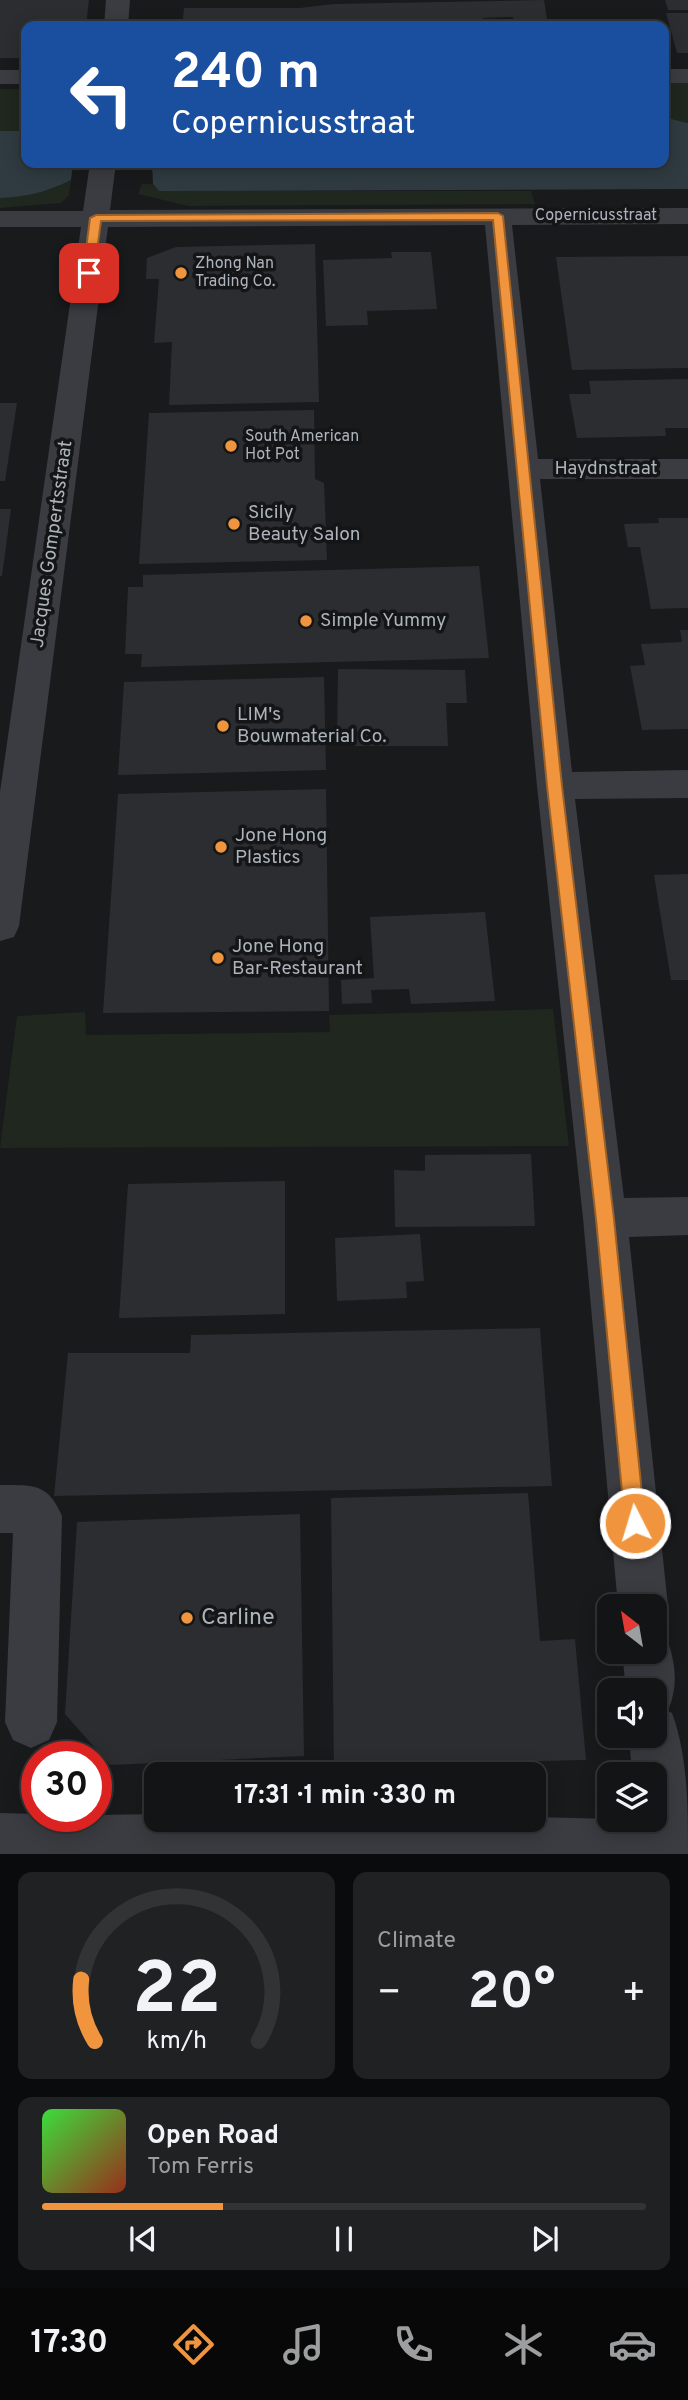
<!DOCTYPE html>
<meta charset="utf-8">
<style>
:root{--surface:#131415;--page:#202122;--text:#f1f3f6;--muted:#9d9ea0;--line:#323334;--accent:#f0953d}
body{margin:0;font-family:Overpass,sans-serif;background:var(--page);color:var(--text);height:100vh;display:flex;flex-direction:column;font-size:26px;white-space:nowrap}
*{box-sizing:border-box;margin:0}
p{font-size:23px;color:var(--muted)}
.icon{flex:none;width:38px;height:38px;fill:none;stroke:currentColor;stroke-width:2;stroke-linecap:round;stroke-linejoin:round}
.map{position:relative;height:1854px;overflow:hidden}
.drawer{display:flex;flex-direction:column;gap:18px;padding:18px;background:#0a0b0c;flex:1}
.drawer>*{flex:none}
.top-card{position:absolute;left:21px;top:21px;width:648px;height:147px;border-radius:14px;box-shadow:0 4px 18px #0003,0 0 0 2px var(--line);background:#1a4fa0;color:#fff;overflow:hidden}
.needle{width:46px;rotate:329deg}
.controls{position:absolute;left:597px;top:1594px;display:grid;gap:14px}
.controls a{display:grid;place-items:center;width:70px;height:70px;border-radius:14px;background:var(--surface);box-shadow:0 4px 18px #0003,0 0 0 2px var(--line);font-size:35px}
.speed{position:absolute;left:21px;top:1741px;display:flex;gap:14px;font-size:35px;font-weight:700;text-align:center}
.speed>*{display:grid;place-content:center;width:91px;height:91px;border-radius:50%;background:var(--surface);box-shadow:0 4px 18px #0003,0 0 0 2px var(--line);line-height:1}
.speed .limit{border:10px solid #d22;background:#fff;color:#111}
.pin{position:absolute;display:grid;place-items:center;width:60px;height:60px;color:#fff;margin:-30px;border-radius:14px;box-shadow:0 4px 10px #0006}
.me{position:absolute;width:77px;margin:-38px;rotate:355deg;stroke-linejoin:round;filter:drop-shadow(0 0 5px #0008)}
.turn{display:flex;align-items:center;gap:24px;height:147px;padding:0 35px;font-size:32px}
.turn .icon{width:91px;height:91px;stroke-width:2.5}
.turn b{display:block;font-size:49px;line-height:60px}
.big{font-size:52px;font-weight:700;line-height:1.1}
.drawer .tile{flex:1;display:flex;flex-direction:column;justify-content:center;gap:10px;min-width:0;padding:0 24px;border-radius:14px;background:var(--page)}
.drawer .dial{align-items:center;gap:0}
.dial svg{height:182px;overflow:visible;fill:none;stroke:var(--line);stroke-width:7;stroke-linecap:round;text-anchor:middle}
.dial text{fill:var(--text);stroke:none}
.song{display:flex;align-items:center;gap:21px}
.cover{width:84px;height:84px;border-radius:10px;background:linear-gradient(135deg,hsl(120 70% 55%),hsl(10 70% 35%))}
.played{height:7px;border-radius:4px;background:linear-gradient(90deg,var(--accent) 30%,var(--line) 30%)}
.keys{display:flex;justify-content:space-around;direction:ltr}
.heat{display:flex;justify-content:space-between;align-items:center;font-size:38px;direction:ltr}
.drawer .tiles{flex:1;display:grid;gap:18px;grid-template-columns:1fr 1fr}
.tile:last-child{grid-column:span 2}
.trip{position:absolute;left:144px;top:1762px;width:402px;height:70px;border-radius:14px;background:var(--surface);box-shadow:0 4px 18px #0003,0 0 0 2px var(--line);font-weight:700;line-height:70px;text-align:center}
.menu{display:flex;height:112px;justify-content:space-around;align-items:center;background:#080808;color:var(--muted)}
.menu .icon{width:49px;height:49px}
.menu .active{color:var(--accent)}
.menu b{font-size:32px;color:var(--text)}
.map>svg:first-child{display:block}
</style>
<div class="map">
<svg width="688" height="1854" viewBox="0 0 688 1854">
<rect width="100%" height="100%" fill="#191a1c"/>
<g fill="#1f271f">
<path d="M 663,83 L 688,83 L 688,123 L 663,117 Z"/>
<rect x="0" y="89" width="26" height="42"/>
<path d="M 71,180 L 69,195 L 61,203 L 0,208 L 0,198 C 27,197 47,192 71,180 Z"/>
<path d="M 142,184 L 153,184 L 159,191 L 531,191 L 535,204 L 188,206 L 138,194 Z"/>
<path d="M 553,1009 L 569,1146 L 0,1148 L 17,1016 L 85,1012 L 86,1035 L 330,1032 L 329,1015 Z"/>
</g>
<g fill="#2f3b40">
<path d="M 663,117 L 688,123 L 688,189 L 159,191 L 153,184 L 152,163 L 663,163 Z"/>
<path d="M 0,131 L 26,131 L 26,163 L 73,163 L 71,180 C 47,192 27,197 0,198 Z"/>
</g>
<g fill="#2c2d30">
<path d="M 0,0 L 89,0 L 86,26 L 26,26 L 26,58 L 0,58 Z"/>
<path d="M 544,0 L 548,26 L 514,26 L 513,17 L 483,18 L 484,26 L 182,26 L 184,8 L 300,8 L 334,4 Z"/>
<path d="M 665,0 L 688,0 L 688,10 L 668,10 Z"/>
<path d="M 666,13 L 688,13 L 688,53 L 677,53 Z"/>
<path d="M 315,244 L 319,402 L 169,405 L 172,342 L 154,343 L 159,279 L 146,279 L 147,258 L 176,247 Z"/>
<path d="M 391,252 L 431,252 L 437,309 L 367,311 L 368,325 L 326,326 L 323,260 L 392,258 Z"/>
<path d="M 688,256 L 688,368 L 572,370 L 556,257 Z"/>
<path d="M 688,379 L 688,428 L 665,428 L 666,436 L 577,438 L 569,394 L 591,394 L 589,381 Z"/>
<path d="M 0,403 L 17,403 L 5,481 L 0,481 Z"/>
<path d="M 314,410 L 315,479 L 324,483 L 327,560 L 139,564 L 149,413 Z"/>
<path d="M 0,509 L 11,509 L 2,576 L 0,576 Z"/>
<path d="M 658,518 L 688,518 L 688,608 L 651,609 L 640,547 L 628,547 L 624,524 L 659,523 Z"/>
<path d="M 479,566 L 489,658 L 141,667 L 142,654 L 125,654 L 128,587 L 143,587 L 143,575 Z"/>
<path d="M 680,630 L 688,630 L 688,729 L 642,730 L 630,666 L 645,665 L 641,644 L 682,642 Z"/>
<path d="M 338,669 L 465,670 L 467,703 L 446,703 L 448,746 L 354,746 L 354,738 L 337,737 Z"/>
<path d="M 324,677 L 326,770 L 118,775 L 124,682 Z"/>
<path d="M 326,789 L 329,1011 L 103,1013 L 118,794 Z"/>
<path d="M 688,874 L 688,980 L 671,980 L 654,875 Z"/>
<path d="M 485,912 L 495,1001 L 411,1004 L 409,989 L 371,990 L 372,1003 L 342,1004 L 341,980 L 374,978 L 370,917 Z"/>
<path d="M 531,1154 L 535,1226 L 395,1227 L 394,1170 L 425,1171 L 425,1155 Z"/>
<path d="M 285,1181 L 285,1314 L 119,1318 L 128,1184 Z"/>
<path d="M 420,1234 L 424,1281 L 406,1282 L 407,1298 L 337,1301 L 335,1238 Z"/>
<path d="M 540,1328 L 552,1486 L 54,1496 L 68,1353 L 190,1353 L 191,1335 Z"/>
<path d="M 528,1493 L 540,1641 L 575,1639 L 586,1760 L 419,1764 L 420,1774 L 334,1774 L 331,1498 Z"/>
<path d="M 300,1514 L 304,1756 L 110,1765 L 65,1714 L 77,1522 Z"/>
</g>
<g fill="none" stroke-linecap="round" stroke-linejoin="round">
<g fill="#3a3c41" fill-rule="evenodd">
<path d="M 106,0 L 130,0 L 128,26 L 104,26 Z"/>
<rect x="663" y="69" width="25" height="14"/>
<rect x="0" y="70" width="26" height="14"/>
<path d="M 90,163 L 116,163 L 110,210 L 688,208 L 688,224 L 512,225 L 538,459 L 688,459 L 688,479 L 540,479 L 572,772 L 688,770 L 688,798 L 575,799 L 624,1198 L 688,1197 L 688,1235 L 629,1237 L 668,1606 L 661,1624 L 654,1626 L 654,1606 L 618,1606 L 583,1218 L 537,786 L 485,225 L 108,227 L 19,926 L 14,937 L 0,941 L 0,792 L 81,227 L 0,227 L 0,211 L 83,211 Z"/>
<path d="M 0,1485 C 33,1485 48,1483 62,1516 L 57,1722 L 49,1740 L 31,1748 L 13,1740 L 5,1722 L 13,1533 L 0,1533 Z"/>
<path d="M 654,1630 L 665,1634 C 675,1659 679,1683 669,1708 L 665,1710 L 672,1713 C 688,1756 688,1808 688,1854 L 0,1854 L 0,1813 L 37,1814 L 37,1816 L 156,1814 L 156,1820 L 534,1820 L 534,1817 L 654,1820 L 654,1774 L 632,1774 L 629,1736 L 654,1736 L 654,1690 L 626,1690 L 622,1652 L 654,1652 Z"/>
</g>
</g>
<path fill="#f0953d" stroke="#9c6128" stroke-width="2" d="M 498,213 L 503,216 L 562,786 L 614,1219 L 645,1523 L 642,1530 L 635,1533 L 627,1530 L 625,1523 L 596,1219 L 547,786 L 493,220 L 101,221 L 94,273 L 89,276 L 83,273 L 90,218 L 96,215 Z"/>
<g fill="#f0953d" stroke="#141517" stroke-width="2.5">
<circle cx="181" cy="273" r="7"/>
<circle cx="231" cy="446" r="7"/>
<circle cx="234" cy="524" r="7"/>
<circle cx="306" cy="621" r="7"/>
<circle cx="223" cy="726" r="7"/>
<circle cx="221" cy="847" r="7"/>
<circle cx="218" cy="958" r="7"/>
<circle cx="187" cy="1618" r="7"/>
</g>
<g text-anchor="middle" dominant-baseline="central" stroke-width="7" stroke-linejoin="round" paint-order="stroke">
<g font-size="16" fill="#acb3bb" stroke="#141517">
<text x="596" y="216">Copernicusstraat</text>
</g>
<g font-size="16" fill="#acb3bb" stroke="#141517" text-anchor="start">
<text x="195" y="264">Zhong Nan<tspan x="195" dy="18">Trading Co.</tspan></text>
<text x="245" y="437">South American<tspan x="245" dy="18">Hot Pot</tspan></text>
</g>
<g font-size="19" fill="#acb3bb" stroke="#141517">
<text x="606" y="469">Haydnstraat</text>
<text transform="translate(52 544) rotate(-82)">Jacques Gompertsstraat</text>
</g>
<g font-size="19" fill="#acb3bb" stroke="#141517" text-anchor="start">
<text x="248" y="513">Sicily<tspan x="248" dy="22">Beauty Salon</tspan></text>
<text x="320" y="621">Simple Yummy</text>
<text x="237" y="715">LIM's<tspan x="237" dy="22">Bouwmaterial Co.</tspan></text>
<text x="235" y="836">Jone Hong<tspan x="235" dy="22">Plastics</tspan></text>
<text x="232" y="947">Jone Hong<tspan x="232" dy="22">Bar-Restaurant</tspan></text>
</g>
<g font-size="23" fill="#acb3bb" stroke="#141517" text-anchor="start">
<text x="201" y="1618">Carline</text>
</g>
</g>
</svg>
<div class="controls">
<a><svg class="needle" viewBox="-14 -14 28 28"><path d="M0-13l5 13h-10z" fill="#e53935"/><path d="M0 13l5-13h-10z" fill="#9d9ea0"/></svg></a>
<a><svg class="icon" aria-label="sound" viewBox="0 0 24 24"><path d="M4 9h4l5-4v14l-5-4H4zM17 9q2 3 0 6"/></svg></a>
<a><svg class="icon" aria-label="layers" viewBox="0 0 24 24"><path d="M12 4l9 5-9 5-9-5zM3 14l9 5 9-5"/></svg></a>
</div>
<div class="speed"><div class="limit">30</div></div>
<div class="pin" style="left:89px;top:273px;background:#d93025"><svg class="icon" aria-label="arrive" viewBox="0 0 24 24"><path d="M6 21V4h12l-3 4 3 4H6"/></svg></div>
<svg class="me" style="left:635px;top:1523px" viewBox="-20 -20 40 40"><circle r="17" fill="#f0953d" stroke="#fff" stroke-width="3"/><path d="M0-11L8 9 0 5-8 9z" fill="#fff"/></svg>
<div class="trip">17:31 · 1 min · 330 m</div>
<div class="top-card">
<div class="turn"><svg class="icon" aria-label="left" viewBox="0 0 24 24"><path d="M17 20v-9H6M10 6l-5 5 5 5"/></svg><div><b>240 m</b>Copernicusstraat</div></div>
</div>
</div>
<section class="drawer">
<div class="tiles">
<div class="tile dial"><svg viewBox="0 0 100 80">
<path d="M14 69A42 42 0 1 1 86 69"/>
<path d="M14 69A42 42 0 0 1 8 42" stroke="#f0953d"/>
<text x="50" y="56" font-size="32" font-weight="700">22</text>
<text x="50" y="72" font-size="11">km/h</text>
</svg></div>
<div class="tile"><p>Climate</p>
<div class="heat"><a>−</a><b class="big">20°</b><a>+</a></div>
</div>
<div class="tile">
<div class="song"><i class="cover"></i><div><b>Open Road</b><p>Tom Ferris</p></div></div>
<div class="played"></div>
<div class="keys"><svg class="icon" aria-label="previous" viewBox="0 0 24 24"><path d="M18 5L8 12l10 7zM5 5v14"/></svg><svg class="icon" aria-label="pause" viewBox="0 0 24 24"><path d="M8 5v14M16 5v14"/></svg><svg class="icon" aria-label="next" viewBox="0 0 24 24"><path d="M6 5l10 7-10 7zM19 5v14"/></svg></div>
</div>
</div>
</section>
<nav class="menu">
<b>17:30</b>
<svg class="icon active" aria-label="directions" viewBox="0 0 24 24"><path d="M12 3l9 9-9 9-9-9zM9 14v-3h6M13 9l2 2-2 2"/></svg>
<svg class="icon" aria-label="music" viewBox="0 0 24 24"><path d="M9 18V5l10-2v13"/><circle cx="6" cy="18" r="3"/><circle cx="16" cy="16" r="3"/></svg>
<svg class="icon" aria-label="phone" viewBox="0 0 24 24"><path d="M5 4h4l2 5-3 2q2 4 5 5l2-3 5 2v4C11 20 4 13 5 4z"/></svg>
<svg class="icon" aria-label="climate" viewBox="0 0 24 24"><path d="M12 3v18M4 7l16 10M4 17L20 7"/></svg>
<svg class="icon" aria-label="car" viewBox="0 0 24 24"><path d="M5 17H2v-5l4-1 3-4h7l3 4 3 1v5h-3M9 17h6M6 11h13"/><circle cx="7" cy="17" r="2"/><circle cx="17" cy="17" r="2"/></svg>
</nav>
